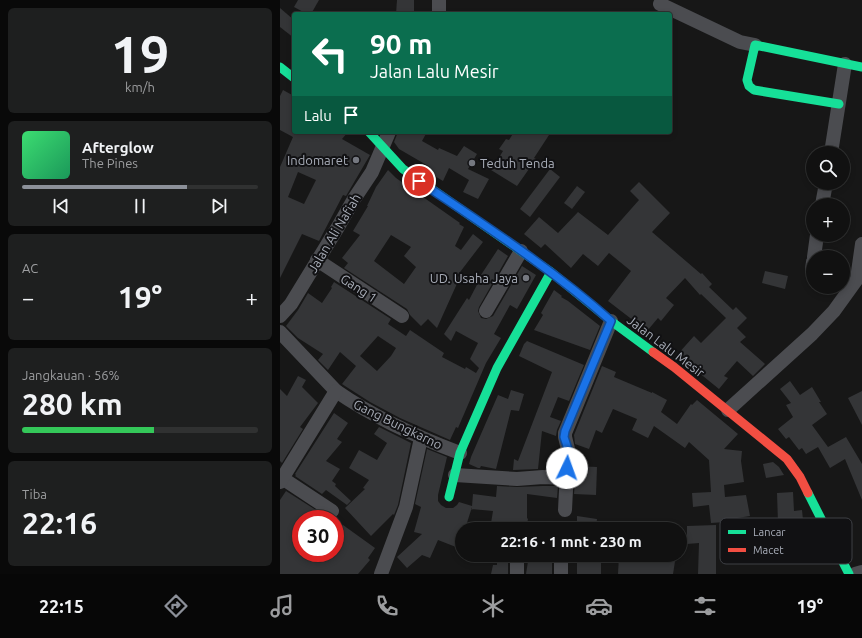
<!DOCTYPE html>
<html lang="id">
<meta charset="utf-8">
<style>
:root{--surface:#111;--page:#1e1f1f;--text:#f1f3f6;--muted:#9c9d9f;--line:#303131;--accent:#8c9099}
body{margin:0;font-family:Ubuntu,sans-serif;background:var(--page);color:var(--text);height:100vh;display:flex;flex-direction:column;font-size:15px;white-space:nowrap}
*{box-sizing:border-box;margin:0}
p{font-size:13px;color:var(--muted)}
.icon{flex:none;width:22px;height:22px;fill:none;stroke:currentColor;stroke-width:2;stroke-linecap:round;stroke-linejoin:round}
.map{position:relative;flex:1;overflow:hidden}
.sheet{display:flex;flex-direction:column;gap:8px;padding:8px;background:#090909;width:280px}
.sheet>*{flex:none}
.guide{position:absolute;left:12px;top:12px;width:380px;height:122px;border-radius:4px;box-shadow:0 2px 6px #0003,0 0 0 1px var(--line);background:#0b6e4f;color:#fff;overflow:hidden}
.controls{position:absolute;left:526px;top:146px;display:grid;gap:8px}
.controls a{display:grid;place-items:center;width:44px;height:44px;border-radius:50%;background:var(--surface);box-shadow:0 2px 6px #0003,0 0 0 1px var(--line);font-size:20px}
.speed{position:absolute;left:12px;top:510px;display:flex;gap:8px;font-size:20px;font-weight:700;text-align:center}
.speed>*{display:grid;place-content:center;width:52px;height:52px;border-radius:50%;background:var(--surface);box-shadow:0 2px 6px #0003,0 0 0 1px var(--line);line-height:1}
.speed .limit{border:6px solid #d22;background:#fff;color:#111}
.pin{position:absolute;display:grid;place-items:center;width:34px;height:34px;color:#fff;margin:-17px;border:2px solid #fff;border-radius:50%;box-shadow:0 1px 4px #0007}
.me{position:absolute;width:44px;margin:-22px;rotate:3deg;stroke-linejoin:round;filter:drop-shadow(0 0 3px #0008)}
.turn{display:flex;align-items:center;gap:14px;height:84px;padding:0 12px;font-size:18px}
.turn .icon{width:52px;height:52px;stroke-width:2.5}
.turn b{display:block;font-size:28px;line-height:34px}
.then{display:flex;align-items:center;height:38px;padding:0 12px;background:#0003;gap:8px;font-size:15px}
.big{font-size:30px;font-weight:600;line-height:1.1}
.sheet .tile{flex:1;display:flex;flex-direction:column;justify-content:center;gap:6px;min-width:0;padding:0 14px;border-radius:6px;background:var(--page)}
.sheet .dial{align-items:center;gap:0}
.dial b{font-size:52px;line-height:1}
.song{display:flex;align-items:center;gap:12px}
.cover{width:48px;height:48px;border-radius:6px;background:linear-gradient(135deg,hsl(140 70% 55%),hsl(150 70% 35%))}
.played{height:4px;border-radius:2px;background:linear-gradient(90deg,var(--accent) 70%,var(--line) 70%)}
.keys{display:flex;justify-content:space-around;direction:ltr}
.heat{display:flex;justify-content:space-between;align-items:center;font-size:22px;direction:ltr}
.charge{height:6px;border-radius:3px;background:linear-gradient(90deg,#34c759 56%,var(--line) 0)}
.trip{position:absolute;left:175px;top:522px;width:232px;height:40px;border-radius:20px;background:var(--surface);box-shadow:0 2px 6px #0003,0 0 0 1px var(--line);font-weight:600;line-height:40px;text-align:center}
.dock{display:flex;height:64px;justify-content:space-around;align-items:center;background:#070707;color:var(--muted)}
.dock .icon{width:28px;height:28px}
.dock .on{color:var(--accent)}
.dock b{font-size:18px;color:var(--text)}
main{display:flex;flex:1;min-height:0}
.map>svg:first-child{display:block}
</style>
<main>
<section class="sheet">
<div class="tile dial"><b>19</b><p>km/h</p></div>
<div class="tile">
<div class="song"><i class="cover"></i><div><b>Afterglow</b><p>The Pines</p></div></div>
<div class="played"></div>
<div class="keys"><svg class="icon" aria-label="previous" viewBox="0 0 24 24"><path d="M18 5L8 12l10 7zM5 5v14"/></svg><svg class="icon" aria-label="pause" viewBox="0 0 24 24"><path d="M8 5v14M16 5v14"/></svg><svg class="icon" aria-label="next" viewBox="0 0 24 24"><path d="M6 5l10 7-10 7zM19 5v14"/></svg></div>
</div>
<div class="tile"><p>AC</p>
<div class="heat"><a>−</a><b class="big">19°</b><a>+</a></div>
</div>
<div class="tile"><p>Jangkauan · 56%</p><b class="big">280 km</b><div class="charge"></div></div>
<div class="tile"><p>Tiba</p><b class="big">22:16</b></div>
</section>
<div class="map">
<svg width="582" height="574" viewBox="0 0 582 574">
<rect width="100%" height="100%" fill="#171717"/>
<g fill="#343537" fill-rule="evenodd">
<path d="M 18,0 L 39,0 L 31,14 L 27,14 L 14,7 Z"/>
<path d="M 117,0 L 134,0 L 134,14 L 116,14 Z"/>
<path d="M 0,8 L 14,20 L 14,38 L 0,27 Z"/>
<path d="M 3,90 L 14,96 L 14,135 L 15,132 L 68,132 L 62,139 L 90,155 L 66,196 L 63,195 L 39,241 L 22,234 L 0,278 L 0,167 L 13,137 L 0,130 L 0,96 ZM 18,172 L 36,180 L 24,204 L 8,197 Z"/>
<path d="M 118,132 L 147,132 L 142,141 L 158,150 L 159,148 L 177,156 L 184,146 L 197,154 L 188,169 L 209,179 L 198,199 L 183,192 L 189,180 L 169,168 L 163,181 L 148,172 L 150,167 L 119,149 L 114,142 Z"/>
<path d="M 234,132 L 264,132 L 269,135 L 254,158 L 256,159 L 237,186 L 211,170 L 223,151 L 219,149 L 226,139 L 229,140 Z"/>
<path d="M 270,169 L 280,177 L 250,217 L 240,209 Z"/>
<path d="M 108,170 L 116,178 L 180,223 L 179,224 L 184,227 L 175,246 L 181,250 L 193,234 L 203,242 L 177,276 L 180,277 L 157,328 L 148,319 L 141,326 L 130,315 L 127,309 L 64,268 L 68,263 L 62,258 L 80,235 L 73,231 L 88,206 L 87,206 L 96,187 ZM 111,235 L 131,247 L 124,256 L 136,267 L 124,284 L 94,261 Z"/>
<path d="M 359,182 L 390,213 L 372,232 L 421,274 L 422,273 L 432,284 L 429,287 L 453,310 L 456,307 L 467,318 L 457,328 L 466,337 L 460,342 L 485,364 L 473,376 L 457,361 L 444,376 L 448,378 L 439,389 L 397,355 L 414,336 L 421,343 L 446,318 L 421,294 L 420,295 L 405,278 L 386,298 L 394,305 L 381,321 L 378,318 L 367,331 L 328,301 L 351,271 L 329,253 L 318,266 L 303,254 L 291,268 L 265,244 L 261,248 L 244,234 L 259,217 L 278,233 L 298,212 L 328,235 L 359,200 L 350,191 Z"/>
<path d="M 297,186 L 305,192 L 292,209 L 284,203 Z"/>
<path d="M 218,249 L 228,256 L 199,307 L 198,311 L 201,318 L 206,319 L 213,316 L 242,266 L 256,275 L 237,309 L 230,305 L 214,334 L 221,338 L 206,363 L 178,428 L 176,427 L 170,440 L 120,418 L 90,402 L 65,386 L 62,384 L 76,366 L 60,352 L 48,370 L 38,360 L 43,354 L 18,338 L 6,326 L 18,310 L 28,293 L 42,303 L 52,288 L 51,287 L 54,282 L 111,319 L 108,324 L 126,336 L 130,330 L 164,353 L 162,357 L 185,369 L 186,367 L 196,373 L 199,368 L 190,359 L 198,343 L 176,331 L 171,341 L 164,334 L 187,298 L 189,300 L 200,279 L 199,278 ZM 98,336 L 116,348 L 111,356 L 97,371 L 80,356 Z"/>
<path d="M 485,271 L 508,276 L 505,289 L 482,283 Z"/>
<path d="M 274,290 L 282,296 L 281,297 L 288,301 L 320,326 L 310,350 L 254,330 L 263,315 L 261,313 Z"/>
<path d="M 247,341 L 304,365 L 289,401 L 278,397 L 270,417 L 281,421 L 277,430 L 276,436 L 262,431 L 258,469 L 233,470 L 234,459 L 238,461 L 272,372 L 239,356 L 244,344 Z"/>
<path d="M 322,366 L 336,372 L 334,377 L 372,393 L 372,392 L 387,400 L 381,412 L 397,424 L 411,404 L 412,405 L 417,400 L 458,434 L 444,449 L 462,451 L 461,461 L 464,482 L 444,485 L 445,497 L 466,495 L 470,516 L 445,520 L 445,522 L 431,523 L 429,505 L 413,507 L 412,493 L 431,492 L 429,460 L 409,442 L 405,448 L 374,426 L 368,438 L 352,430 L 357,419 L 333,409 L 322,433 L 316,430 L 309,449 L 295,444 L 294,435 Z"/>
<path d="M 18,376 L 26,380 L 22,387 L 38,403 L 20,427 L 23,429 L 2,463 L 0,461 L 0,389 L 7,396 Z"/>
<path d="M 510,381 L 520,395 L 532,387 L 541,402 L 539,402 L 547,414 L 532,425 L 548,447 L 566,437 L 582,464 L 582,500 L 565,459 L 550,468 L 538,447 L 526,454 L 522,448 L 519,450 L 509,437 L 506,439 L 498,429 L 513,417 L 506,405 L 511,403 L 500,389 Z"/>
<path d="M 231,390 L 244,394 L 239,411 L 231,410 L 216,469 L 201,466 L 200,468 L 198,468 L 189,464 L 191,457 L 218,395 L 228,399 Z"/>
<path d="M 582,391 L 582,425 L 568,398 Z"/>
<path d="M 54,413 L 68,423 L 57,439 L 62,442 L 46,461 L 60,469 L 52,481 L 56,484 L 55,486 L 71,501 L 67,505 L 46,490 L 42,494 L 15,476 L 16,475 L 15,474 Z"/>
<path d="M 99,427 L 131,443 L 118,505 L 114,515 L 113,514 L 91,536 L 65,508 L 85,489 L 83,488 L 89,480 L 69,468 L 79,450 L 97,460 L 107,443 L 94,434 Z"/>
<path d="M 147,449 L 167,457 L 158,495 L 158,501 L 161,505 L 166,508 L 173,508 L 177,505 L 179,502 L 192,506 L 193,494 L 216,497 L 217,486 L 237,487 L 263,486 L 278,486 L 277,498 L 247,494 L 247,518 L 248,519 L 246,529 L 210,529 L 213,511 L 191,509 L 192,507 L 185,529 L 182,529 L 176,547 L 158,540 L 150,558 L 142,555 L 127,568 L 117,557 L 142,534 L 134,532 L 141,507 L 135,504 Z"/>
<path d="M 493,462 L 499,467 L 504,475 L 486,478 L 483,464 Z"/>
<path d="M 296,466 L 317,467 L 316,495 L 294,494 Z"/>
<path d="M 6,491 L 50,519 L 21,519 L 21,553 L 55,553 L 55,538 L 63,525 L 95,548 L 88,558 L 90,560 L 78,574 L 0,574 L 0,500 Z"/>
<path d="M 513,492 L 514,511 L 522,510 L 523,520 L 498,523 L 497,493 Z"/>
<path d="M 297,516 L 317,519 L 316,529 L 297,529 Z"/>
<path d="M 436,525 L 436,574 L 418,574 L 419,543 L 407,544 L 407,526 Z"/>
<path d="M 217,555 L 228,555 L 228,574 L 211,574 L 213,565 L 217,565 Z"/>
<path d="M 249,555 L 260,555 L 260,556 L 272,559 L 272,574 L 246,574 Z"/>
<rect x="297" y="555" width="24" height="19"/>
<path d="M 339,555 L 396,555 L 393,574 L 338,574 Z"/>
</g>
<g fill="none" stroke-linecap="round" stroke-linejoin="round">
<g stroke="#4b4c50" stroke-width="14">
<path d="M 380,4 L 460,42 L 475,45"/>
<path d="M 159,14 L 159,0"/>
<path d="M 551,153 L 565,64"/>
<path d="M 542,205 L 546,183"/>
<path d="M 534,257 L 537,235"/>
<path d="M 37,260 L 122,316"/>
<path d="M 533,262 L 532,269 L 533,272"/>
<path d="M 206,311 L 241,251"/>
<path d="M 0,316 L 11,304 L 58,227 L 74,199 L 92,172 L 109,132"/>
<path d="M 0,332 L 56,391 C 95,418 137,437 180,453"/>
<path d="M 448,410 L 532,334 L 554,311 L 577,279 L 582,244"/>
<path d="M 175,475 L 237,479 L 263,477 L 286,478"/>
<path d="M 2,478 L 52,511"/>
<path d="M 0,482 L 56,391"/>
<path d="M 285,510 L 288,449 L 285,437 L 285,433 L 331,321"/>
<path d="M 101,574 L 126,507 L 141,438"/>
<path d="M 237,574 L 237,555"/>
<path d="M 281,574 L 281,555"/>
<path d="M 575,574 L 582,572"/>
</g>
<g stroke="#16e098" stroke-width="9">
<path d="M 0,67 L 14,78"/>
<path d="M 559,104 L 474,90 L 469,86 L 467,80 L 475,45 L 582,67"/>
<path d="M 89,132 L 123,169 L 271,272 L 331,321 L 373,352"/>
<path d="M 528,493 L 569,574"/>
<path d="M 169,497 L 180,453 L 217,368 L 271,272"/>
</g>
<path stroke="#f24e42" stroke-width="9" d="M 373,352 L 394,367 L 507,459 L 520,477 L 528,493"/>
</g>
<g fill="none" stroke-linecap="round" stroke-linejoin="round">
<defs>
<path id="route" d="M 139,181 C 204,225 271,268 331,321 L 285,431 L 284,437 L 288,449 L 287,468"/>
</defs>
<use href="#route" stroke="#114b97" stroke-width="10"/>
<use href="#route" stroke="#1a73e8" stroke-width="7"/>
</g>
<g fill="#757880" stroke="#111113" stroke-width="1.5">
<circle cx="76" cy="160" r="4"/>
<circle cx="192" cy="163" r="4"/>
<circle cx="246" cy="278" r="4"/>
</g>
<g text-anchor="middle" dominant-baseline="central" stroke-width="4" stroke-linejoin="round" paint-order="stroke">
<g font-size="13" fill="#a8adb8" stroke="#111113" text-anchor="end">
<text x="68" y="160">Indomaret</text>
<text x="200" y="163" text-anchor="start">Teduh Tenda</text>
<text x="238" y="278">UD. Usaha Jaya</text>
</g>
<g font-size="13" fill="#a8adb8" stroke="#111113">
<text transform="translate(54 233) rotate(-59)">Jalan Ali Nafiah</text>
<text transform="translate(79 288) rotate(33)">Gang 1</text>
<text transform="translate(386 346) rotate(37)">Jalan Lalu Mesir</text>
<text transform="translate(118 424) rotate(26)">Gang Bungkarno</text>
</g>
</g>
<rect x="440" y="518" width="132" height="46" rx="6" fill="#111113" stroke="#3e4045" stroke-width="1"/>
<rect x="448" y="530" width="18" height="4" fill="#16e098"/>
<rect x="448" y="548" width="18" height="4" fill="#f24e42"/>
<g font-size="11" fill="#a8adb8">
<text x="473" y="536">Lancar</text>
<text x="473" y="554">Macet</text>
</g>
</svg>
<div class="controls">
<a><svg class="icon" aria-label="search" viewBox="0 0 24 24"><circle cx="10" cy="10" r="6"/><path d="M15 15l6 6"/></svg></a>
<a>+</a>
<a>−</a>
</div>
<div class="speed"><div class="limit">30</div></div>
<div class="pin" style="left:139px;top:181px;background:#d93025"><svg class="icon" aria-label="arrive" viewBox="0 0 24 24"><path d="M6 21V4h12l-3 4 3 4H6"/></svg></div>
<svg class="me" style="left:287px;top:468px" viewBox="-20 -20 40 40"><circle r="19" fill="#fff"/><path d="M0-13L10 11 0 6-10 11z" fill="#1a73e8"/></svg>
<div class="trip">22:16 · 1 mnt · 230 m</div>
<div class="guide">
<div class="turn"><svg class="icon" aria-label="left" viewBox="0 0 24 24"><path d="M17 20v-9H6M10 6l-5 5 5 5"/></svg><div><b>90 m</b>Jalan Lalu Mesir</div></div>
<div class="then">Lalu<svg class="icon" aria-label="arrive" viewBox="0 0 24 24"><path d="M6 21V4h12l-3 4 3 4H6"/></svg></div>
</div>
</div>
</main>
<nav class="dock">
<b>22:15</b>
<svg class="icon on" aria-label="directions" viewBox="0 0 24 24"><path d="M12 3l9 9-9 9-9-9zM9 14v-3h6M13 9l2 2-2 2"/></svg>
<svg class="icon" aria-label="music" viewBox="0 0 24 24"><path d="M9 18V5l10-2v13"/><circle cx="6" cy="18" r="3"/><circle cx="16" cy="16" r="3"/></svg>
<svg class="icon" aria-label="phone" viewBox="0 0 24 24"><path d="M5 4h4l2 5-3 2q2 4 5 5l2-3 5 2v4C11 20 4 13 5 4z"/></svg>
<svg class="icon" aria-label="climate" viewBox="0 0 24 24"><path d="M12 3v18M4 7l16 10M4 17L20 7"/></svg>
<svg class="icon" aria-label="car" viewBox="0 0 24 24"><path d="M5 17H2v-5l4-1 3-4h7l3 4 3 1v5h-3M9 17h6M6 11h13"/><circle cx="7" cy="17" r="2"/><circle cx="17" cy="17" r="2"/></svg>
<svg class="icon" aria-label="filters" viewBox="0 0 24 24"><path d="M4 7h16M4 17h16"/><circle cx="9" cy="7" r="2"/><circle cx="15" cy="17" r="2"/></svg>
<b>19°</b>
</nav>
